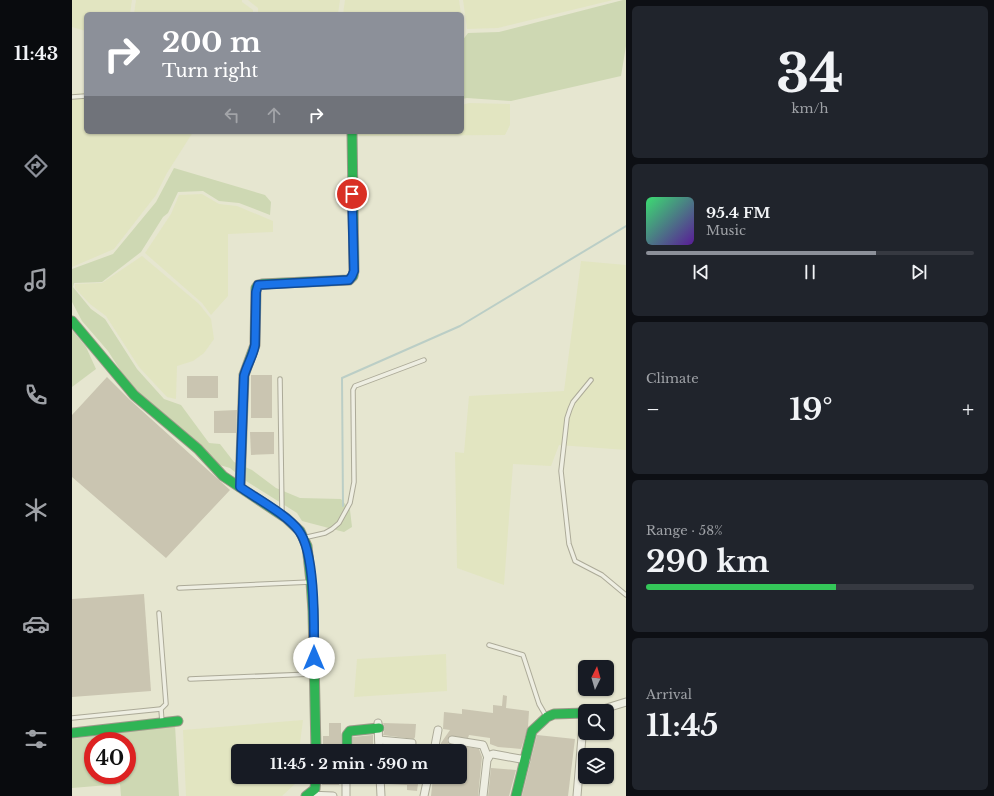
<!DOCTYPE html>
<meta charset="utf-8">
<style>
:root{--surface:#171b24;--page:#20242c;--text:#f1f3f6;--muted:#9ea1a6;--line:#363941;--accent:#8c9099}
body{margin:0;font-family:"Libre Baskerville",serif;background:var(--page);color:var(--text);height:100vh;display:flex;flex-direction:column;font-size:15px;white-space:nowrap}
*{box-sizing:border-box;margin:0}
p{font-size:13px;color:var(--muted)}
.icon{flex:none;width:22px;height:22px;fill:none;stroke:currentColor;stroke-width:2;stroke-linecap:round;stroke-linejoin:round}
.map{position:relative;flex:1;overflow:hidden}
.side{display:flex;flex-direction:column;gap:6px;padding:6px;background:#0d0f14;width:368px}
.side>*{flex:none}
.top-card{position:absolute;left:12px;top:12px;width:380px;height:122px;border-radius:6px;box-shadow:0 1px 3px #0004;background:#8c9099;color:#fff;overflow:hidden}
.needle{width:26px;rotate:5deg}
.buttons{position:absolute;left:506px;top:660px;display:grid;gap:8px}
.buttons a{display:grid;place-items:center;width:36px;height:36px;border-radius:6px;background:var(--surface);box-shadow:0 1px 3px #0004;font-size:20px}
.speed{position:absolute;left:12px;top:732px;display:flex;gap:8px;font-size:20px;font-weight:700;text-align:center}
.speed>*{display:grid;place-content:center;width:52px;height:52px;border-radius:50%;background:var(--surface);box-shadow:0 1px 3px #0004;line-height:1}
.speed .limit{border:6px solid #d22;background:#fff;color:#111}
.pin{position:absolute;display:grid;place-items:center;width:34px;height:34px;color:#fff;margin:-17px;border:2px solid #fff;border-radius:50%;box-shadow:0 1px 4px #0007}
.me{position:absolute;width:44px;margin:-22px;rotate:0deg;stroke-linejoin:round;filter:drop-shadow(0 0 3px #0008)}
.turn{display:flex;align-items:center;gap:14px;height:84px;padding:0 12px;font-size:18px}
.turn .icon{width:52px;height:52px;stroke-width:2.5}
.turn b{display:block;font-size:28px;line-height:34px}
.lanes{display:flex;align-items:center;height:38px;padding:0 12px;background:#0003;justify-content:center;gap:20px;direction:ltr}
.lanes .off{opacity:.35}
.big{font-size:30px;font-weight:800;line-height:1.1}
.side .card{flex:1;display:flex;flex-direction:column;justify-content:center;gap:6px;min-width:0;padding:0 14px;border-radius:6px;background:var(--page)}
.side .dial{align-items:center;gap:0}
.dial b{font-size:52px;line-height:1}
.song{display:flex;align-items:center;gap:12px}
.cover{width:48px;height:48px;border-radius:6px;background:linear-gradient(135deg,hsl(140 70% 55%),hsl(270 70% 35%))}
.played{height:4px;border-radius:2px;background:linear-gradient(90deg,var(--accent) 70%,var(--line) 70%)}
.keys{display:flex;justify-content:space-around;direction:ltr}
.heat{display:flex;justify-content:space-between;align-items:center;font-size:22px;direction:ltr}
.charge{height:6px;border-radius:3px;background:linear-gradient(90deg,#34c759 58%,var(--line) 0)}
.trip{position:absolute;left:159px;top:744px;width:236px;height:40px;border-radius:6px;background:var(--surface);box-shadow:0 1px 3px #0004;font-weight:800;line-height:40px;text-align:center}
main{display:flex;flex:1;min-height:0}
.dock{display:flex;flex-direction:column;width:72px;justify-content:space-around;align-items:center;background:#090b0e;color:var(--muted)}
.dock .icon{width:28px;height:28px}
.dock .current{color:var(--accent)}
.dock b{font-size:18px;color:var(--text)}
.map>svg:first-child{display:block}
</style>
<main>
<nav class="dock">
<b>11:43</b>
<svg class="icon current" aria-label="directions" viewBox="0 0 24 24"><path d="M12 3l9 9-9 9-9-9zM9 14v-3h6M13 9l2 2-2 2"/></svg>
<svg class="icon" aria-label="music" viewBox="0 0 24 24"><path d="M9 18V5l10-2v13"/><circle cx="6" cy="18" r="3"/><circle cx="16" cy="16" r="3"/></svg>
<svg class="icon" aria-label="phone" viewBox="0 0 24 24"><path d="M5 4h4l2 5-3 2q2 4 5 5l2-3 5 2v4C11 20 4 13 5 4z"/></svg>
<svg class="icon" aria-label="climate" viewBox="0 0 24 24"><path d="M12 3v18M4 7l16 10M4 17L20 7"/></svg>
<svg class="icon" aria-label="car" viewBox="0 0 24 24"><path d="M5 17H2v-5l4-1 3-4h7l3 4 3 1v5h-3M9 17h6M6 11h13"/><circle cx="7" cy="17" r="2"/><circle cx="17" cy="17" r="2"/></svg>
<svg class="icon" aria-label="filters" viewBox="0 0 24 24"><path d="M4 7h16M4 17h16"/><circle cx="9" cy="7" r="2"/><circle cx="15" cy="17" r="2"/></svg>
</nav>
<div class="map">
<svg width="554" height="796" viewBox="0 0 554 796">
<rect width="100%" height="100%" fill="#e6e6d0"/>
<g fill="#e2e5c1">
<path d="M 0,0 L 60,0 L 58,14 L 14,14 L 14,31 L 0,27 Z"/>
<path d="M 64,0 L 170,0 L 170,2 L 181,10 L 181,14 L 62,14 Z"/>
<path d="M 176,0 L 268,0 L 266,14 L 186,14 L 186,8 Z"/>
<path d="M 273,0 L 387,0 L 389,14 L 271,14 Z"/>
<path d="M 391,0 L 541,0 L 426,28 L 395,29 Z"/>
<path d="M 14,93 L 14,132 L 121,132 L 95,173 L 84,195 L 42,249 L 0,267 L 0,94 Z"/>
<path d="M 397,103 L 438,104 L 438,125 L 433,135 L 287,136 L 286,132 L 390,132 L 390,105 Z"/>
<path d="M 130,194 L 147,204 L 165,206 L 201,221 L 201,232 L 156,234 L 156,296 L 139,315 L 130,303 L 73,253 L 99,214 L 107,195 Z"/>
<path d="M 70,256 L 127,304 L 139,319 L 142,339 L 132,353 L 121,361 L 105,366 L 104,399 L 95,397 L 67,367 L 34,316 L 18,304 L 3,288 L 3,284 L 30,283 Z"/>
<path d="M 509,261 L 554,265 L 554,450 L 487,445 L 479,466 L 441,464 L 432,585 L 385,568 L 383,452 L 392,453 L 397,396 L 492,391 Z"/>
<path d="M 374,654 L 375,691 L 282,697 L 285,659 Z"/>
<path d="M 231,720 L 227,751 L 166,751 L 166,777 L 224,777 L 224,783 L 210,796 L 114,796 L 111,730 Z"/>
</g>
<g fill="#ced8b3" fill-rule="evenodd">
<path d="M 551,0 L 554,0 L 554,46 L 549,76 L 439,101 L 395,98 L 390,99 L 390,41 L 396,33 L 427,32 Z"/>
<path d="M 102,168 L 193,195 L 199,202 L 198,215 L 167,203 L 147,201 L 131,191 L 106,192 L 96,213 L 91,217 L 69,252 L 30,282 L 2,283 L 1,287 L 19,309 L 33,319 L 65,369 L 92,399 L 109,405 L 137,443 L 148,444 L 162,462 L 180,470 L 204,488 L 228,498 L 269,499 L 278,510 L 280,527 L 272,532 L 230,521 L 225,513 L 174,481 L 158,468 L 144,464 L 79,405 L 54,379 L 36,351 L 10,321 L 0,302 L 0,269 L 41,254 L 84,202 Z"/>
<path d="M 0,330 L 14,347 L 24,369 L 0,387 Z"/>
<path d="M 103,725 L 107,796 L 49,796 L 48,784 L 0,788 L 0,739 ZM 21,741 L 55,741 L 55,775 L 21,775 Z"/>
</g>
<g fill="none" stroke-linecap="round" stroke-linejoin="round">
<path stroke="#bbcec6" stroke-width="2" d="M 271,506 L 270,378 L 388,326 L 554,226"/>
</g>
<g fill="#cac5b1">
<rect x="179" y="375" width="21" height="43"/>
<rect x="115" y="376" width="31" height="22"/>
<path d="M 35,377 L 58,400 L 158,490 L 94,558 L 0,477 L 0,415 Z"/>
<path d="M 165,410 L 164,433 L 142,433 L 142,411 Z"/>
<path d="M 178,432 L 202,432 L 202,454 L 179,455 Z"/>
<path d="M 72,594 L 79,691 L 0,697 L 0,599 Z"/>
<path d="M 431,695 L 435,696 L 434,708 L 457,711 L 456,727 L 449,749 L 426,747 L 418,744 L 418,738 L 397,735 L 396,738 L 378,736 L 375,740 L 377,744 L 407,749 L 410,757 L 406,796 L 359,796 L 361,777 L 388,777 L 388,751 L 367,751 L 369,743 L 378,730 L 371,729 L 372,712 L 390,714 L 390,709 L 421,713 L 421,705 L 430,706 Z"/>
<path d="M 257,723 L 269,723 L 269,751 L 251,751 L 251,736 L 257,736 Z"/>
<path d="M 311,723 L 344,724 L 343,737 L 342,739 L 311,735 L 313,728 Z"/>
<path d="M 301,735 L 301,751 L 281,751 L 281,737 Z"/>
<path d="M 465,735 L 503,739 L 496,796 L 450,796 Z"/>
<path d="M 312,745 L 341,748 L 341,751 L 312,751 Z"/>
<path d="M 419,768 L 444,770 L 437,796 L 416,796 Z"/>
<path d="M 251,777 L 268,777 L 267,785 L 250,785 Z"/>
<path d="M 279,777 L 301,777 L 300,784 L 279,783 Z"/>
<path d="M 317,777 L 347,777 L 345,791 L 335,790 L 335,785 L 317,784 Z"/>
</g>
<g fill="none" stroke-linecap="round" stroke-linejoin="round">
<defs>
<g id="lane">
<path d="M 0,97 L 14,96"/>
<path d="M 208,379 L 210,514"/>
<path d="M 519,380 L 501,402 L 498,409 L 495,418 L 489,471 L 497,544 L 503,561 L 530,575 L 554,595"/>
<path d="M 231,538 L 253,533 L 260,529 L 267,523 L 278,503 L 282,482 L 281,390 L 283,386 L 352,360"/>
<path d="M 107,588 L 239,582"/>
<path d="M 87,613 L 94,704 L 89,709 L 90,722"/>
<path d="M 417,645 L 451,655 L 467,704 L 474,716"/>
<path d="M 118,679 L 240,674"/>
<path d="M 0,718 L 89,709"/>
</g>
<g id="street">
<path d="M 525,711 L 554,702"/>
<path d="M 306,723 L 307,751"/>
<path d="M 307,740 L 340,743"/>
<path d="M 380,740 L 411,745 L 416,758"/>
<path d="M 362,751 L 366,730"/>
<path d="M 308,777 L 309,796"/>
<path d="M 236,795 L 261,796"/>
<path d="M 274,796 L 274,777"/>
<path d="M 352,796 L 356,777"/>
<path d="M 411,796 L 415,760 L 418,755 L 421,754 L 454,760"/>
<path d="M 505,796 L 512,713"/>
</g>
<g id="fast">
<path d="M 0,321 L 62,395 L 126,449 L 151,476 L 214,518 L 228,531 L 235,546 L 239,582 L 241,611 L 244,751"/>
<path d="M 168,487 L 172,375 L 183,345 L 184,288 L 186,285 L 190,284 L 277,280 L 281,276 L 282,271 L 280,132"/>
<path d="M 0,733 L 106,721"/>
<path d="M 275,751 L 275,735 L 278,731 L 307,728"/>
<path d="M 234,796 L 243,789 L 244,777"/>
<path d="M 444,796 L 460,731 L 475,717 L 482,714 L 513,713"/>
</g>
</defs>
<use href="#lane" stroke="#acaa98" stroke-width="5.5"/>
<use href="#street" stroke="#acaa98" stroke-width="9"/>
<use href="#fast" stroke="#9b9988" stroke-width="11"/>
<use href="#lane" stroke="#eeeee2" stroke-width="3.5"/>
<use href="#street" stroke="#eeeee2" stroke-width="7"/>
<use href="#fast" stroke="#30b455" stroke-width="9"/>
</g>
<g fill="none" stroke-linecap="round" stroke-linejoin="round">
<defs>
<path id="route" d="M 242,658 C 242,629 244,554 227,531 C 217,516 184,498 168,487 L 172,376 C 175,365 181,356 183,345 L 184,292 L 186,285 L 277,280 L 280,276 L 282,271 L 280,194"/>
</defs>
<use href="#route" stroke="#114b97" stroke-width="10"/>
<use href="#route" stroke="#1a73e8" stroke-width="7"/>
</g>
</svg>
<div class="buttons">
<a><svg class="needle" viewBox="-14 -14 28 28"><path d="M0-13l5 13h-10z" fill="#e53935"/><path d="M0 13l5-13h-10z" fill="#9ea1a6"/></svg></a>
<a><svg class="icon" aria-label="search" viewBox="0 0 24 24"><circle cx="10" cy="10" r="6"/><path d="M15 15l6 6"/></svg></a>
<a><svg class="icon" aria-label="layers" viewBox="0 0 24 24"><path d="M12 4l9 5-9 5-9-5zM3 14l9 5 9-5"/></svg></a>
</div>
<div class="speed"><div class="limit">40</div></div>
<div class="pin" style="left:280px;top:194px;background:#d93025"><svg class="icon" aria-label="arrive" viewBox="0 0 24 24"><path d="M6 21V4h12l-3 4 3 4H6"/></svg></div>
<svg class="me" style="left:242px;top:658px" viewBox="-20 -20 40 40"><circle r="19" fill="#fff"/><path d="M0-13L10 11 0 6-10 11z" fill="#1a73e8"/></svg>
<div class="trip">11:45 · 2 min · 590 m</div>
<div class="top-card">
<div class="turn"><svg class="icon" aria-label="right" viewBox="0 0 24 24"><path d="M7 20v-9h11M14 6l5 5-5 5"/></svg><div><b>200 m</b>Turn right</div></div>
<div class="lanes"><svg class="icon off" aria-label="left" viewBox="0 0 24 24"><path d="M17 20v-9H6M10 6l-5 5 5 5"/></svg><svg class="icon off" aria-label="ahead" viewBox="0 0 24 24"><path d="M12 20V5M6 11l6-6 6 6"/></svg><svg class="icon" aria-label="right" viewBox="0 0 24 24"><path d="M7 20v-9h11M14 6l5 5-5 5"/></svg></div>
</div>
</div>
<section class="side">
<div class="card dial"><b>34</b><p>km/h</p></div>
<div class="card">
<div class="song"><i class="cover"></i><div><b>95.4 FM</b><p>Music</p></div></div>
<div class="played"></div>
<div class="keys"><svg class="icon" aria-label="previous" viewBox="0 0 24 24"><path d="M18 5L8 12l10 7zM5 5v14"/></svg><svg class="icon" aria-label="pause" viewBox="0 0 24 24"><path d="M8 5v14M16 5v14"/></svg><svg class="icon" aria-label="next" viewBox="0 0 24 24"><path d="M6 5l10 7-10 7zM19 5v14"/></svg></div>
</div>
<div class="card"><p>Climate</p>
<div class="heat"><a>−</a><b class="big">19°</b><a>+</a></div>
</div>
<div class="card"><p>Range · 58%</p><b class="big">290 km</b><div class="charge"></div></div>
<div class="card"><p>Arrival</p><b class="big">11:45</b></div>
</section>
</main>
